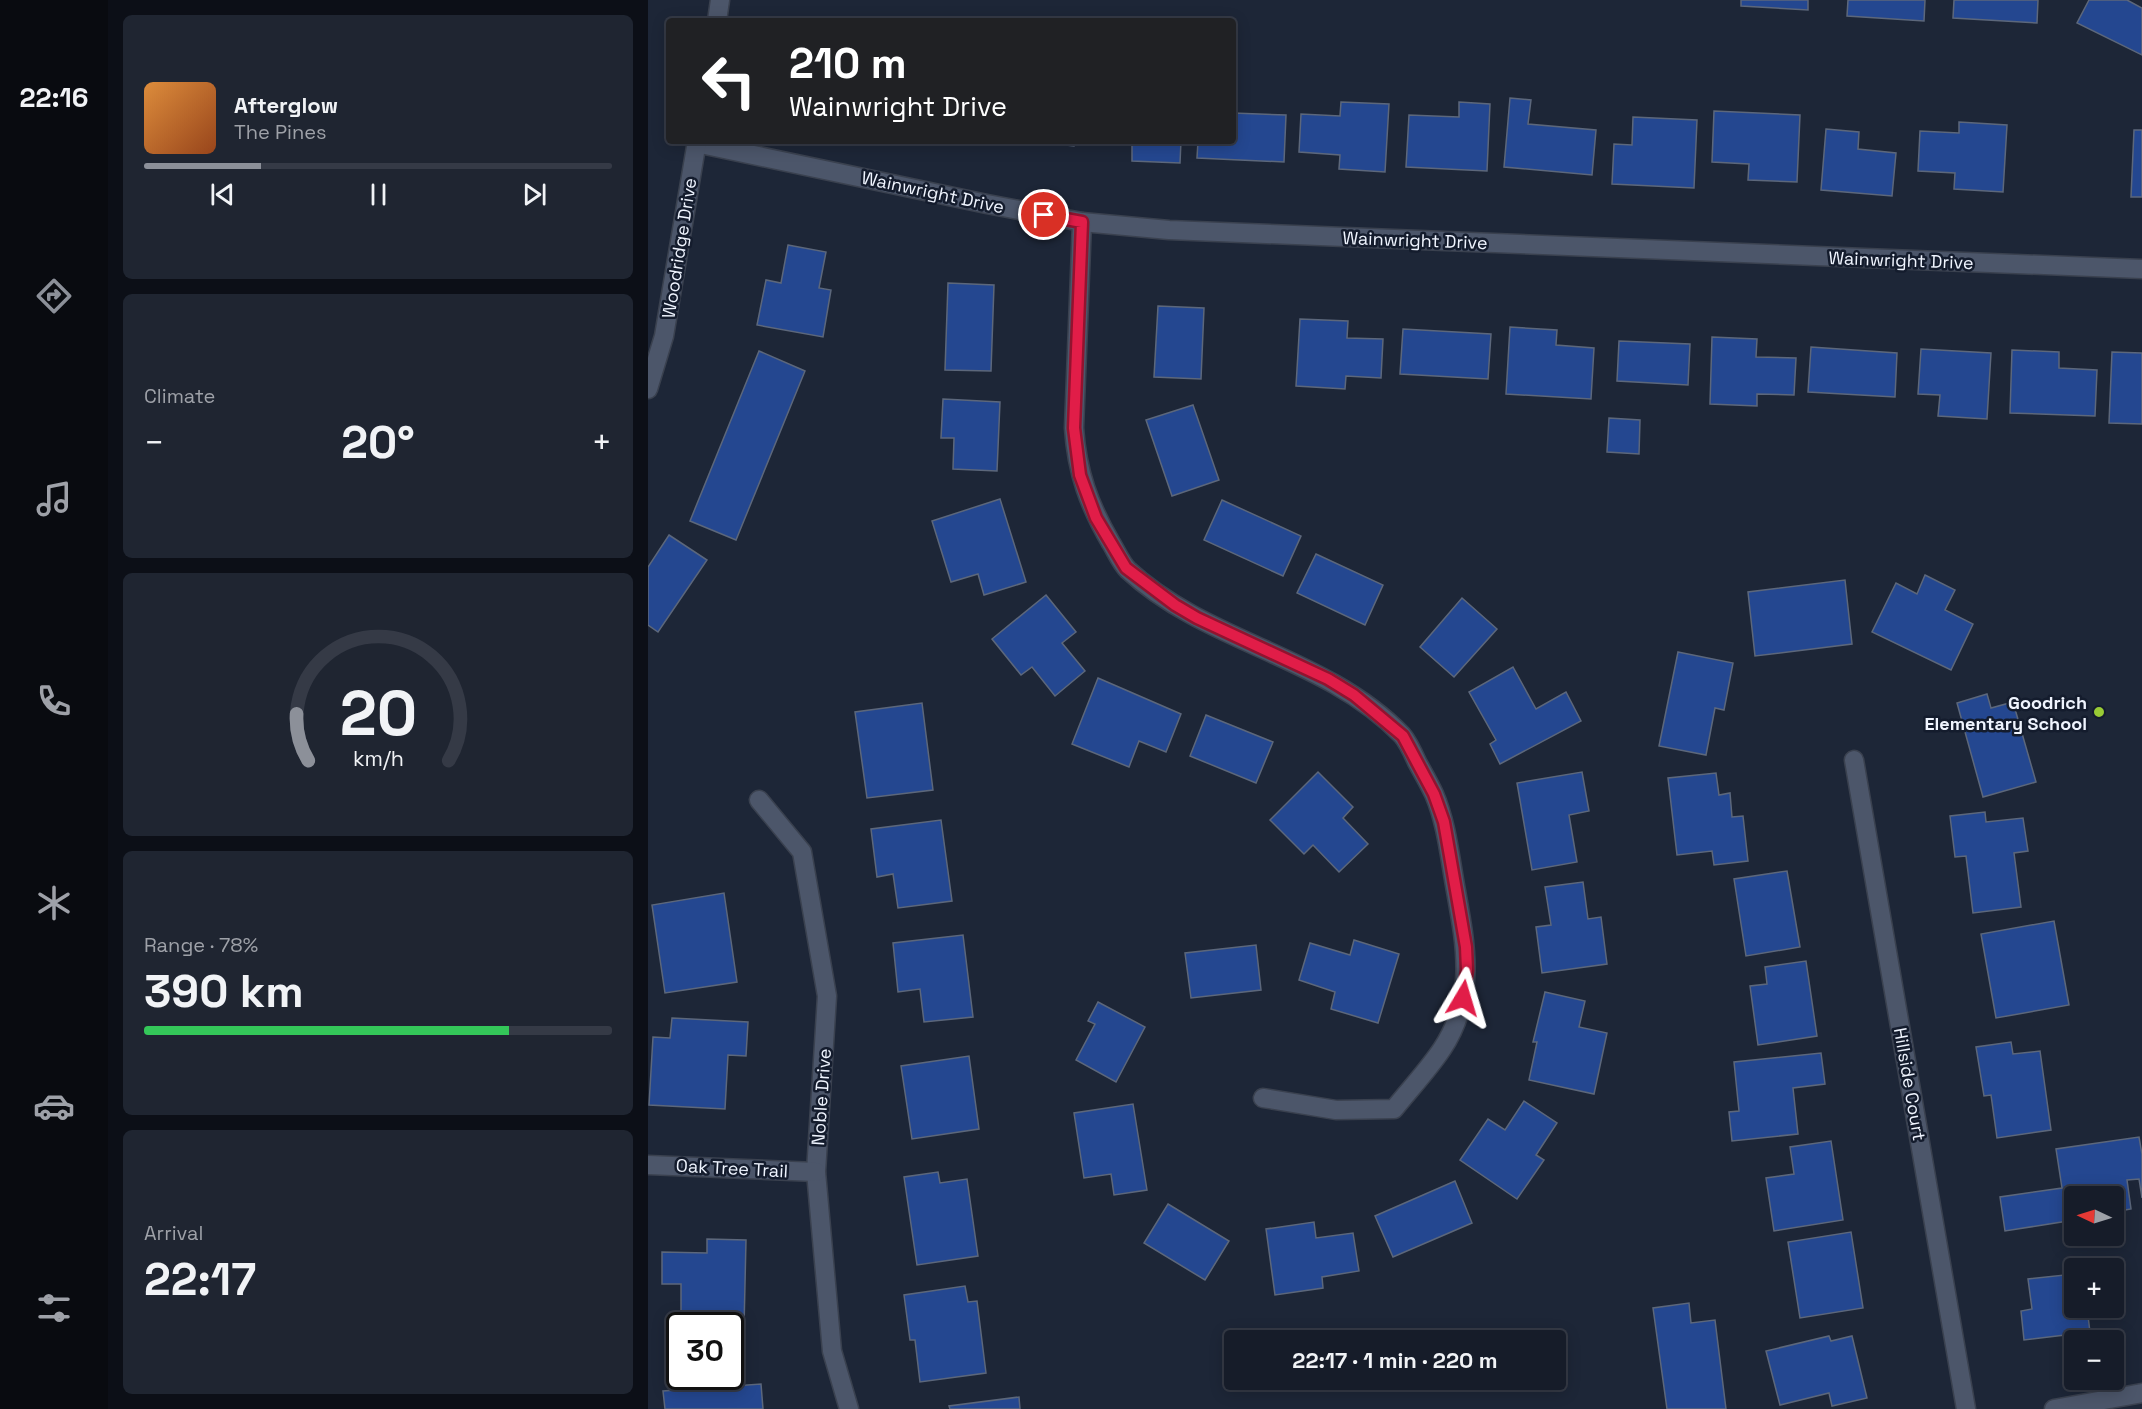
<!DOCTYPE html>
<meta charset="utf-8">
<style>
:root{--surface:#161c29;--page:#1f2531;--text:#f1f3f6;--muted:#9ea1a8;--line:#353a46;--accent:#8c9099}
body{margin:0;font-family:"Space Grotesk",sans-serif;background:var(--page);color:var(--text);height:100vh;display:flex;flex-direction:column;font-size:22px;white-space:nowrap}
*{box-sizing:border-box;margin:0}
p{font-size:20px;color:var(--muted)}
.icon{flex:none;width:33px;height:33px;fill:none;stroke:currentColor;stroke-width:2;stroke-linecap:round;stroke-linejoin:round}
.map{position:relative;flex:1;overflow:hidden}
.side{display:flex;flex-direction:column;gap:15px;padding:15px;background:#0c0f17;width:540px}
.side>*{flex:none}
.hud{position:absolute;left:18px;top:18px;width:570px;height:126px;border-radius:6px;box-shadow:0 3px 15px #0003,0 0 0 2px var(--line);background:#202124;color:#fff;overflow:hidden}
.needle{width:39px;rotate:274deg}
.controls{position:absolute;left:1416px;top:1186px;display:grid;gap:12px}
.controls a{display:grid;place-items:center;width:60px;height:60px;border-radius:6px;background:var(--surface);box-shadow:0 3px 15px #0003,0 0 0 2px var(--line);font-size:30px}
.speed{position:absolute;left:18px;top:1312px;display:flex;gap:12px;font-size:30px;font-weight:700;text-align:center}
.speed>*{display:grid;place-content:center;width:78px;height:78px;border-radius:50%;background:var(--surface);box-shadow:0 3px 15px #0003,0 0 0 2px var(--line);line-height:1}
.speed .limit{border:3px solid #111;border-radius:9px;background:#fff;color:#111}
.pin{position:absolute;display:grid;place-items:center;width:51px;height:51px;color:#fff;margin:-26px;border:3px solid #fff;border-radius:50%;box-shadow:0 2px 6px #0007}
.me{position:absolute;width:66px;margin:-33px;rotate:7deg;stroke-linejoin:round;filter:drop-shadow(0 0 4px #0008)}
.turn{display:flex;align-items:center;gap:21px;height:126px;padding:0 24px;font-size:27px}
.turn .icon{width:78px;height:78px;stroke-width:2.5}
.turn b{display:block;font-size:42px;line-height:51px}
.big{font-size:45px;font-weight:700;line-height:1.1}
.side .widget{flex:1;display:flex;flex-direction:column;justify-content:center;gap:9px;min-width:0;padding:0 21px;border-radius:9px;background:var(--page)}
.side .dial{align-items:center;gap:0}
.dial svg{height:156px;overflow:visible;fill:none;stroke:var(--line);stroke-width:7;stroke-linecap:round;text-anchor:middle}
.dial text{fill:var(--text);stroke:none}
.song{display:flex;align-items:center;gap:18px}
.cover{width:72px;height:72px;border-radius:9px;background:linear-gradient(135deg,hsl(30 70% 55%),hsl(20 70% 35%))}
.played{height:6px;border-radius:3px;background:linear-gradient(90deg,var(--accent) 25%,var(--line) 25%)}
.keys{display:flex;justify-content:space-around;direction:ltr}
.heat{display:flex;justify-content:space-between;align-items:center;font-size:33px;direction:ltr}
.charge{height:9px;border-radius:4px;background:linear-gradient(90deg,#34c759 78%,var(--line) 0)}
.trip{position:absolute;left:576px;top:1330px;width:342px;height:60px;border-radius:6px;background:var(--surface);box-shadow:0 3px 15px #0003,0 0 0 2px var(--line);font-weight:700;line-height:60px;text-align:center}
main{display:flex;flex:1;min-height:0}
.tabs{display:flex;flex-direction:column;width:108px;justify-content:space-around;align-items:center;background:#090b10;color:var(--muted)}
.tabs .icon{width:42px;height:42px}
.tabs .active{color:var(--accent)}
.tabs b{font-size:27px;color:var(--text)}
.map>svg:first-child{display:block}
</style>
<main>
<nav class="tabs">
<b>22:16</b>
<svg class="icon active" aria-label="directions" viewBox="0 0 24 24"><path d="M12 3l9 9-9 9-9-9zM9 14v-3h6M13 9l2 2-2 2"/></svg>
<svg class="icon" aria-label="music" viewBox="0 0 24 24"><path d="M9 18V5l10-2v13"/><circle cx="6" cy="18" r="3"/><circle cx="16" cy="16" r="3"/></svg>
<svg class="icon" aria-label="phone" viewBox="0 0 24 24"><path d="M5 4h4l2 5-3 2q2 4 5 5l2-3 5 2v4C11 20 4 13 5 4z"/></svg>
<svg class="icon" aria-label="climate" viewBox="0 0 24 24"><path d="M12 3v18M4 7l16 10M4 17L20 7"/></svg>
<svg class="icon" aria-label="car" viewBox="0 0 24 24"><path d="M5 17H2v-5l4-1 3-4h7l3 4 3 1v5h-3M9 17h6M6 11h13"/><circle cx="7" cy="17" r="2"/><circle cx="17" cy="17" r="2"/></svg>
<svg class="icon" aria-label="filters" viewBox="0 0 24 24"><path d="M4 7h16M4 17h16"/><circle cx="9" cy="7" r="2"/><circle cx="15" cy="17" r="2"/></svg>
</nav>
<section class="side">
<div class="widget">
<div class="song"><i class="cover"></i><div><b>Afterglow</b><p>The Pines</p></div></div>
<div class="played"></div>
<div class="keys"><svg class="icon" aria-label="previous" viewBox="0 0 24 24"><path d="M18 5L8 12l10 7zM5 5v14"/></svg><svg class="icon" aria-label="pause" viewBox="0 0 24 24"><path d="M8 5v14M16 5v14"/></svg><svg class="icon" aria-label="next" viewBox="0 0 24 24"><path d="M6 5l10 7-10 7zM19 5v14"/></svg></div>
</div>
<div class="widget"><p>Climate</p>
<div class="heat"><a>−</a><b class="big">20°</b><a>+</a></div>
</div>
<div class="widget dial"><svg viewBox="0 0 100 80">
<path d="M14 69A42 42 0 1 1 86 69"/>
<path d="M14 69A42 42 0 0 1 8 45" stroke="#8c9099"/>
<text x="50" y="56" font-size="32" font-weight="700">20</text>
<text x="50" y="72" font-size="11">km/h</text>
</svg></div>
<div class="widget"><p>Range · 78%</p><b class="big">390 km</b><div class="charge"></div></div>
<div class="widget"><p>Arrival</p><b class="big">22:17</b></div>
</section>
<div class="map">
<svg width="1494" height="1409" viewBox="0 0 1494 1409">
<rect width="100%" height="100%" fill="#1d2637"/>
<g fill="#244790" stroke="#5c677b" stroke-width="1.5">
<path d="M 1093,0 L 1160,0 L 1160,10 L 1093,6 Z"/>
<path d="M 1200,0 L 1277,0 L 1276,21 L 1199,16 Z"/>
<path d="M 1306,0 L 1390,0 L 1389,23 L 1305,18 Z"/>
<path d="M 1441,0 L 1479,0 L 1494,8 L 1494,55 L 1429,23 Z"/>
<path d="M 862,98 L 883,100 L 880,124 L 948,130 L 944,175 L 856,167 Z"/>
<path d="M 693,102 L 741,104 L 737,172 L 691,169 L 692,155 L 651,152 L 653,114 L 692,116 Z"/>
<path d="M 811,102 L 842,104 L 839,171 L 758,167 L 761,115 L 811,117 Z"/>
<path d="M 1066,111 L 1152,115 L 1149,182 L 1100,180 L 1101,164 L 1064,162 Z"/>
<path d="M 585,113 L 638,115 L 636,162 L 549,158 L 550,141 L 585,141 Z"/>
<path d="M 985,117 L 1049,120 L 1046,188 L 964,184 L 966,144 L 984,145 Z"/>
<path d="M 1311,122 L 1359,125 L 1355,192 L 1306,189 L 1307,173 L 1270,171 L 1272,131 L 1311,133 Z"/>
<path d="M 1178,129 L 1211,132 L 1210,149 L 1248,153 L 1244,196 L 1173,190 Z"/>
<path d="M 1486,130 L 1494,130 L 1494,197 L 1483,197 Z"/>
<path d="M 400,141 L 427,141 L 426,146 L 400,143 Z"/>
<path d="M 446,141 L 533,141 L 532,163 L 484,161 L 484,145 L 446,143 Z"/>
<path d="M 140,245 L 178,252 L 171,288 L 183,290 L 175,337 L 109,325 L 118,280 L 133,283 Z"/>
<path d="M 300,283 L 346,285 L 343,371 L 297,370 Z"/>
<path d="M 510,306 L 556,308 L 553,379 L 506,377 Z"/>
<path d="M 652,319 L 700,321 L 699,338 L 735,339 L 733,378 L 698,376 L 697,389 L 648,386 Z"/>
<path d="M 862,327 L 909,330 L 908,345 L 946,348 L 943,399 L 858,394 Z"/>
<path d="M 755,329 L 843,334 L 840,379 L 752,374 Z"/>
<path d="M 1064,337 L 1109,339 L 1108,357 L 1148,358 L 1146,395 L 1109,394 L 1109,406 L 1062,404 Z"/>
<path d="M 971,341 L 1042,344 L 1040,385 L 969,381 Z"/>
<path d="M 1163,347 L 1249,353 L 1247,397 L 1160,392 Z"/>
<path d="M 1273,349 L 1343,353 L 1339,419 L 1290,416 L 1292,395 L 1270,394 Z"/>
<path d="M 1364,350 L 1411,352 L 1411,368 L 1449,370 L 1447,416 L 1362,413 Z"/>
<path d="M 111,351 L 157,371 L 88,540 L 42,521 Z"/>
<path d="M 1464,352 L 1494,353 L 1494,424 L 1461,423 Z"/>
<path d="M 295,399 L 352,402 L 349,471 L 305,469 L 306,438 L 293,438 Z"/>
<path d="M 545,405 L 571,480 L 524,496 L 498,420 Z"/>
<path d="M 961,418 L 992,420 L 991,454 L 959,452 Z"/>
<path d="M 352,499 L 378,582 L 336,595 L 330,574 L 303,582 L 284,521 Z"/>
<path d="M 574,500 L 653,536 L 635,576 L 556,540 Z"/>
<path d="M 21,535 L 59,560 L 10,632 L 0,625 L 0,567 Z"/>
<path d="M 668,554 L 735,585 L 717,625 L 649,593 Z"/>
<path d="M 1277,575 L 1307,590 L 1297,610 L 1325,624 L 1303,670 L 1224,632 L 1248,583 L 1269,594 Z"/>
<path d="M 1197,580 L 1204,644 L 1107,656 L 1100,592 Z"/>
<path d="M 398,595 L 428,632 L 414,643 L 437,671 L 407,696 L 384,667 L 373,675 L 344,639 Z"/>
<path d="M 814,598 L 849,629 L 806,677 L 772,647 Z"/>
<path d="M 1030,652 L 1085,663 L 1076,710 L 1067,708 L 1058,755 L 1011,746 Z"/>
<path d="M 865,667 L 888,709 L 918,692 L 933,721 L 852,764 L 842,744 L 848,740 L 821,692 Z"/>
<path d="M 450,678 L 533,714 L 518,752 L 491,741 L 481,767 L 424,744 Z"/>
<path d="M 1339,694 L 1343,708 L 1365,702 L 1388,782 L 1335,797 L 1309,703 Z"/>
<path d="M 274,703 L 285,790 L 219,798 L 207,712 Z"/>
<path d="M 558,715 L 625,742 L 608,783 L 542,756 Z"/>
<path d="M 670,772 L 705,807 L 695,818 L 720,844 L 691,872 L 665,845 L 656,854 L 622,820 Z"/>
<path d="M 934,772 L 941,811 L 921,815 L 929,862 L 884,870 L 869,783 Z"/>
<path d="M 1068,773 L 1071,795 L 1082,793 L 1084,817 L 1095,816 L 1100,861 L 1066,865 L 1064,851 L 1029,855 L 1020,778 Z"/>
<path d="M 1337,812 L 1338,822 L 1375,818 L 1380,851 L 1366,853 L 1373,907 L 1325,913 L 1318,856 L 1307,857 L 1302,816 Z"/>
<path d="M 293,820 L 304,901 L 250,908 L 245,874 L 229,877 L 223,829 Z"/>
<path d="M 1139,871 L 1152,947 L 1098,956 L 1086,879 Z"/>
<path d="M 935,882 L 940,919 L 953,917 L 959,964 L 894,973 L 888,927 L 903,925 L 897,887 Z"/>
<path d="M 76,893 L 89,982 L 17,993 L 4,905 Z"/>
<path d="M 1406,921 L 1421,1005 L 1348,1018 L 1333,934 Z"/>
<path d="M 315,935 L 325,1017 L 276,1022 L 272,989 L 250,992 L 245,943 Z"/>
<path d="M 706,940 L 751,954 L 730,1023 L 683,1009 L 687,992 L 651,980 L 662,943 L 702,955 Z"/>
<path d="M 608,945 L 613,990 L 543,998 L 537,953 Z"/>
<path d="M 1158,961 L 1169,1036 L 1110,1045 L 1102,986 L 1119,984 L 1117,967 Z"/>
<path d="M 897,992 L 937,1001 L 931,1027 L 959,1033 L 946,1094 L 881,1080 L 889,1042 L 885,1042 Z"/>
<path d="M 450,1002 L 497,1027 L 468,1082 L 428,1060 L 447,1024 L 440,1021 Z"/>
<path d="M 24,1018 L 100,1022 L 98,1056 L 80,1055 L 77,1109 L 1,1105 L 5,1037 L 22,1038 Z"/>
<path d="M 1363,1042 L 1365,1054 L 1392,1051 L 1403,1130 L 1349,1138 L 1343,1095 L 1336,1096 L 1328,1047 Z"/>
<path d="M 1173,1053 L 1177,1084 L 1145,1088 L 1150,1134 L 1084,1141 L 1081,1112 L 1091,1111 L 1086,1062 Z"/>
<path d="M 321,1056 L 331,1129 L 264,1139 L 253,1066 Z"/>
<path d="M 876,1101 L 909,1123 L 888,1155 L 896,1160 L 869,1199 L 812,1160 L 840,1119 L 857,1130 Z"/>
<path d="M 485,1104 L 499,1190 L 466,1195 L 463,1174 L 436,1178 L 426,1113 Z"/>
<path d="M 1491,1137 L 1494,1154 L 1494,1198 L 1491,1179 L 1479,1180 L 1483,1209 L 1466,1212 L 1466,1197 L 1426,1197 L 1426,1220 L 1357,1231 L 1352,1197 L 1414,1188 L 1408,1149 Z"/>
<path d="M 1183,1141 L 1195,1220 L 1126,1231 L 1118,1178 L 1146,1174 L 1142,1147 Z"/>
<path d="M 290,1172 L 292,1183 L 319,1179 L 330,1256 L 269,1265 L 256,1177 Z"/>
<path d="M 807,1181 L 824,1223 L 745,1257 L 727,1216 Z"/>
<path d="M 520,1204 L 581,1241 L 557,1280 L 496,1243 Z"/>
<path d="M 666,1222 L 668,1238 L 705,1233 L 711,1271 L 674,1277 L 675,1288 L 627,1295 L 618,1229 Z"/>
<path d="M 1203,1232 L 1215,1308 L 1152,1318 L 1140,1242 Z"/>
<path d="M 59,1239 L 98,1240 L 96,1328 L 82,1328 L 82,1326 L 33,1326 L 33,1284 L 14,1284 L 14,1252 L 59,1253 Z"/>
<path d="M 1426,1274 L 1426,1308 L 1439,1308 L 1442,1332 L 1376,1340 L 1373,1311 L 1384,1309 L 1380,1279 Z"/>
<path d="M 317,1286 L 320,1302 L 329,1301 L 338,1373 L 272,1382 L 267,1340 L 262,1340 L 256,1295 Z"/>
<path d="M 1041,1303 L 1043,1323 L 1067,1320 L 1078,1409 L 1019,1409 L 1005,1308 Z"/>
<path d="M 1181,1336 L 1183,1341 L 1204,1336 L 1219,1398 L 1184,1406 L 1181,1393 L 1132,1405 L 1118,1351 Z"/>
<path d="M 113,1384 L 115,1409 L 17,1409 L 15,1391 Z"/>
<path d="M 371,1397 L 372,1409 L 302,1409 L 301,1406 Z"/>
</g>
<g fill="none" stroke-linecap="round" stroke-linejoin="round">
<defs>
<g id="street">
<path d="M 69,21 L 72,0"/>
<path d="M 48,143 L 339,204 L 434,222 L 521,230 L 1494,269"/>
<path d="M 434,222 L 426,428 C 429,473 441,505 463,543 C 468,551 473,563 480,570 C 560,644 676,655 754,735 C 760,742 765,753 769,762 C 775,773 781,783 786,794 C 799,824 802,859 808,891 C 818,946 828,998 794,1049 C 780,1070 762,1089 746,1109 L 688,1110 L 615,1098"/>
<path d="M 0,389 L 16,336 L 49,141"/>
<path d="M 1206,760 L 1318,1409"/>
<path d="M 111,800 L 154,852 L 179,996 L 168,1172 L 184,1351 L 201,1409"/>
<path d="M 0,1165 L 168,1172"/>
<path d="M 1406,1409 L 1494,1393"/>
</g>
</defs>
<use href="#street" stroke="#3a414f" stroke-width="21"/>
<use href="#street" stroke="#4c566a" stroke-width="18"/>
</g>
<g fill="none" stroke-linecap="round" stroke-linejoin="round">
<defs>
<path id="route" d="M 396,215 L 434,222 L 426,428 L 432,475 L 448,518 L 478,568 L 527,605 L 549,618 L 680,679 L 706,695 L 755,736 L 786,794 L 796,822 L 818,947 L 819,970 L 815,998"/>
</defs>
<use href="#route" stroke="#92132f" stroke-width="15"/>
<use href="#route" stroke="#e11d48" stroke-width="10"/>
</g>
<circle fill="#99cb35" stroke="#141c2d" stroke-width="2" cx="1451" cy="712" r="6"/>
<g text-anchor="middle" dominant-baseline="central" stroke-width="5" stroke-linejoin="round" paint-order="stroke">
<g font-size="18" fill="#eff4fe" stroke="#141c2d">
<text transform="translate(285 192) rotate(12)">Wainwright Drive</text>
<text transform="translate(767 240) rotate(2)">Wainwright Drive</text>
<text transform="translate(31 248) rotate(-81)">Woodridge Drive</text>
<text transform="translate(1253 260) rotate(2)">Wainwright Drive</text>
<text transform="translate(1262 1084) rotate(80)">Hillside Court</text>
<text transform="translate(173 1097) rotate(-86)">Noble Drive</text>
<text transform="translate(84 1168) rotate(3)">Oak Tree Trail</text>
</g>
<g font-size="18" font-weight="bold" fill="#eff4fe" stroke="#141c2d" text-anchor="end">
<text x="1439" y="702">Goodrich<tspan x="1439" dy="21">Elementary School</tspan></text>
</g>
</g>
</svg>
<div class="controls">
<a><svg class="needle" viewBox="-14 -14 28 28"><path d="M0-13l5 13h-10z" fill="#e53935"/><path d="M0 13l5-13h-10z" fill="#9ea1a8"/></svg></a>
<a>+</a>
<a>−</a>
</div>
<div class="speed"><div class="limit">30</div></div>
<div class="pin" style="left:396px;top:215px;background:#d93025"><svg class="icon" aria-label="arrive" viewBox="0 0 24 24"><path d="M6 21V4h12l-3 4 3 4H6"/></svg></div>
<svg class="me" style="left:815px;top:998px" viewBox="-20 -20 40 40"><path d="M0-17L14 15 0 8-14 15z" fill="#e11d48" stroke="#fff" stroke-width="4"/></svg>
<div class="trip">22:17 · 1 min · 220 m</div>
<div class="hud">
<div class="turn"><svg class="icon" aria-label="left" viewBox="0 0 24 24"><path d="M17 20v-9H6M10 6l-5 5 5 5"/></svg><div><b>210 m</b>Wainwright Drive</div></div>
</div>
</div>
</main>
